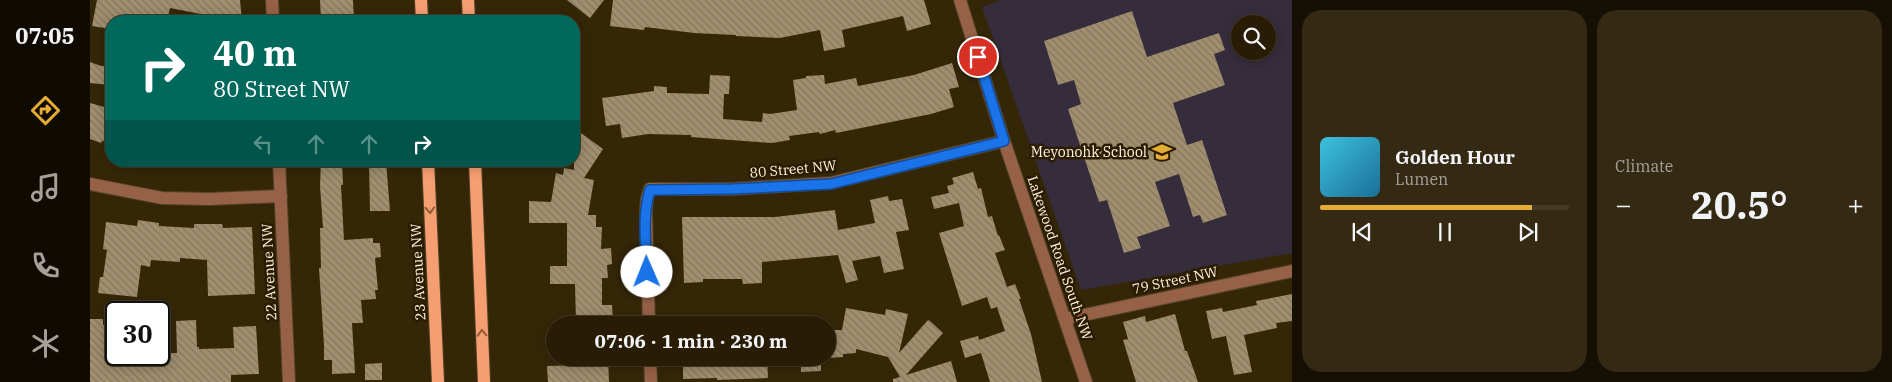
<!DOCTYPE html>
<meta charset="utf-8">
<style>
:root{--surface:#281c05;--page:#342913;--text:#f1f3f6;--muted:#a5a19a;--line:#443a27;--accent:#e5ad35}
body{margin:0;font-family:"IBM Plex Serif",serif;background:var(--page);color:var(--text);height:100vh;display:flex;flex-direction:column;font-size:19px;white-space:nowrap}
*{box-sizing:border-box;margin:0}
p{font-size:16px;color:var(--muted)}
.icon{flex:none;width:28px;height:28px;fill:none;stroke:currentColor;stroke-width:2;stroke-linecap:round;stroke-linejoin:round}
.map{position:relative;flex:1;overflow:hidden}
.side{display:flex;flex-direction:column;gap:10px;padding:10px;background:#160f03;width:600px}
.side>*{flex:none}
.banner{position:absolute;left:15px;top:15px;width:475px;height:152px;border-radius:20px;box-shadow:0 2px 12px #0003,0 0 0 1px var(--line);background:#00695c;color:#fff;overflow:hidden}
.tools{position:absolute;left:1141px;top:15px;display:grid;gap:10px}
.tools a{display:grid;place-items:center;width:45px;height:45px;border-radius:50%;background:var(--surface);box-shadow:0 2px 12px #0003,0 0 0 1px var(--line);font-size:25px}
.speed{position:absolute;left:15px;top:301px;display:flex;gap:10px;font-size:25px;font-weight:700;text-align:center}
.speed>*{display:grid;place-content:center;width:65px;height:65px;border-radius:50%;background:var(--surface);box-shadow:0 2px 12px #0003,0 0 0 1px var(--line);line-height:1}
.speed .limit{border:2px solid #111;border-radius:8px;background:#fff;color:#111}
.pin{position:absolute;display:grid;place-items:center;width:42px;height:42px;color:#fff;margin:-21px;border:2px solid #fff;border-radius:50%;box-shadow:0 1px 5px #0007}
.me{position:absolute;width:55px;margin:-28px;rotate:359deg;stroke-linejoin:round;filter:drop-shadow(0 0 4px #0008)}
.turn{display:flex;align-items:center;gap:18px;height:105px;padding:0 25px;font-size:22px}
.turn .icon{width:65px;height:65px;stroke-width:2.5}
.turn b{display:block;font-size:35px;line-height:42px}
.lanes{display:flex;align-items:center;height:48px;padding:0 25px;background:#0003;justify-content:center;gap:25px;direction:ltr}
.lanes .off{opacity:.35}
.big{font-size:38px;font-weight:800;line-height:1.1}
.side .widget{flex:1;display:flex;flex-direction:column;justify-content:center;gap:8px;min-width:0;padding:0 18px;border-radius:20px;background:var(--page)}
.song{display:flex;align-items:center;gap:15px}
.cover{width:60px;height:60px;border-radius:8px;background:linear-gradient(135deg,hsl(190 70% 55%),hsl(200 70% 35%))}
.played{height:5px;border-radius:2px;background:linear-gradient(90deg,var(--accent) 85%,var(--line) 85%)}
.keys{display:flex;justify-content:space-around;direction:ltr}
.heat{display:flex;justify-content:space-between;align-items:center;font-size:28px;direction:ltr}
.side .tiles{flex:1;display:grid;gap:10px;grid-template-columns:repeat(2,1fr)}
.trip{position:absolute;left:456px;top:316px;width:290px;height:50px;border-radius:25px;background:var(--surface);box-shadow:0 2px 12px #0003,0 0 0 1px var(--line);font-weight:800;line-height:50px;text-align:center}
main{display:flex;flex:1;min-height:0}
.tab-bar{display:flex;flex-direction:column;width:90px;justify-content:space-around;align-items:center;background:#100b02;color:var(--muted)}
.tab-bar .icon{width:35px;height:35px}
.tab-bar .current{color:var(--accent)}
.tab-bar b{font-size:22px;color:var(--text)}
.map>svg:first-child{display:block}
</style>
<main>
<nav class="tab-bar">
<b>07:05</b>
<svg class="icon current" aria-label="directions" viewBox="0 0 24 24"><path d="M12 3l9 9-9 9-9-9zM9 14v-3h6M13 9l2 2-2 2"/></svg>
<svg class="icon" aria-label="music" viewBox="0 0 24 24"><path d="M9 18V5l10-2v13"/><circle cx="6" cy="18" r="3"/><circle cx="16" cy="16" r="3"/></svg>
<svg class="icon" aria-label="phone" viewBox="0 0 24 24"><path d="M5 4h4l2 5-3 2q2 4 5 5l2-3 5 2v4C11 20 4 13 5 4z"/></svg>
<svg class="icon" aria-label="climate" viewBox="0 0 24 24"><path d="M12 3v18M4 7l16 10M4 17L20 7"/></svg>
</nav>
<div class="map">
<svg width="1202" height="382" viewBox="0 0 1202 382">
<defs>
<pattern id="building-back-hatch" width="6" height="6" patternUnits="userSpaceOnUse" patternTransform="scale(1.25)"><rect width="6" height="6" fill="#a08e6e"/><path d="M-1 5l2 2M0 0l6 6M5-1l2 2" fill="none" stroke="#83765f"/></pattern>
</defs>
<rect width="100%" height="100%" fill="#352607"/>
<path fill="#352c3c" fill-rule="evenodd" d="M 911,0 L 1202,0 L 1202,253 L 991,290 L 892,7 ZM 1150,24 L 1178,24 L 1178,51 L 1150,51 Z"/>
<g fill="url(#building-back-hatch)">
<path d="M 7,0 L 150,0 L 152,21 L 131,21 L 131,18 L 80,8 L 77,21 L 21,21 L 20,29 L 2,26 Z"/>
<path d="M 230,0 L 263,0 L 264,21 L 231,21 Z"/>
<path d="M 477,0 L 514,0 L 500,18 Z"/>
<path d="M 523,0 L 834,0 L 841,24 L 817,31 L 813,16 L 752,30 L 755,47 L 734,51 L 730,30 L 690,38 L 646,36 L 646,35 L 604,33 L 555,27 L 554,30 L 520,26 Z"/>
<path d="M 1042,11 L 1057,57 L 1129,33 L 1135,50 L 1124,54 L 1135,85 L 1083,103 L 1097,145 L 1112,140 L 1137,215 L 1113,223 L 1110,215 L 1103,217 L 1089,174 L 1065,182 L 1080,226 L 1047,237 L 1051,248 L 1034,253 L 1017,200 L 1009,202 L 978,109 L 991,104 L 984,80 L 968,85 L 954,41 Z"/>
<path d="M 0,62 L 11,66 L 21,66 L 21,85 L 0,83 Z"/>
<path d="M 862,63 L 869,87 L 859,89 L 864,107 L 841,114 L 746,133 L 745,130 L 730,134 L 729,132 L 699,136 L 700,140 L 682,143 L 601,137 L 601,135 L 558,134 L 532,138 L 530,124 L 516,126 L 512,98 L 564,91 L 564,86 L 577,87 L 577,93 L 619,94 L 620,75 L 640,76 L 639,94 L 634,94 L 633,119 L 672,122 L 673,113 L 680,114 L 707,110 L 703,80 L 716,78 L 716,76 L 734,75 L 735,84 L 766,78 L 768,86 L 824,75 Z"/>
<path d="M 0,103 L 21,109 L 17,124 L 19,125 L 14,141 L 12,141 L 11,143 L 0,139 Z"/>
<path d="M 484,128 L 513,149 L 494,178 L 504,180 L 498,215 L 506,215 L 506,227 L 512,227 L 511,249 L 521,248 L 522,264 L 517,265 L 518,278 L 512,278 L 512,305 L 522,305 L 523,322 L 486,323 L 485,284 L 460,284 L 460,266 L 477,266 L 477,223 L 439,223 L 439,201 L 461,202 L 466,173 L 473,175 L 474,168 L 484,170 Z"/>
<path d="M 231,161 L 252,161 L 253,185 L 251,185 L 254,240 L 283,238 L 283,243 L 290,243 L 291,257 L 285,258 L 288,290 L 285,290 L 286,299 L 271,300 L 273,323 L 262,323 L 265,373 L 242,374 L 242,360 L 234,360 L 234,345 L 229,268 L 231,268 L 230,228 L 233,228 L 230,186 Z"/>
<path d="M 279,161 L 296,161 L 300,211 L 280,211 Z"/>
<path d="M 883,172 L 888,189 L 891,188 L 898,217 L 902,216 L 908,236 L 909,235 L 915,250 L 905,253 L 917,287 L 925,284 L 931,299 L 929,299 L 941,334 L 952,382 L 900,382 L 891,353 L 875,358 L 870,341 L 888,336 L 889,340 L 915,331 L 907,307 L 901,309 L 897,297 L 872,306 L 849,233 L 874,226 L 869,203 L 844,209 L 841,197 L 859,193 L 857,186 L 864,184 L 862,178 Z"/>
<path d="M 798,196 L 799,201 L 812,199 L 819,230 L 806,232 L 814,269 L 794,273 L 790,256 L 762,261 L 768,280 L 756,283 L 748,255 L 672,262 L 672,283 L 653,284 L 652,279 L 613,279 L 613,282 L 594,283 L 592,217 L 685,217 L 745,210 L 748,230 L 785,223 L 780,200 Z"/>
<path d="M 48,220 L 69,223 L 69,226 L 104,228 L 104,224 L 132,224 L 133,228 L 162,227 L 165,294 L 118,296 L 117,260 L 90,258 L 90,262 L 61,260 L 60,267 L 51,265 L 47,297 L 8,293 L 10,277 L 13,277 L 17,250 L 13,249 L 16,222 L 47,226 Z"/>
<path d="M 1202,294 L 1202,321 L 1186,323 L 1187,328 L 1154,335 L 1162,372 L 1144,375 L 1136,336 L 1122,339 L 1116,311 L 1132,308 L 1133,312 L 1167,305 L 1166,301 Z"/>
<path d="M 756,308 L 795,315 L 796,309 L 818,314 L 809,353 L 838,320 L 840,321 L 853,333 L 816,375 L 861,361 L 867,382 L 803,382 L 803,379 L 810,377 L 798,357 L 766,349 L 766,353 L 753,354 L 753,357 L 738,358 L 738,330 L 752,330 Z"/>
<path d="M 1085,314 L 1095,351 L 1097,351 L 1108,382 L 1046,382 L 1033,340 L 1038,339 L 1033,322 L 1055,316 L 1056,322 Z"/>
<path d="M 0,319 L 13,319 L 13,325 L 26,325 L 26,357 L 59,356 L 59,355 L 69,355 L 69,353 L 87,353 L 86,321 L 106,320 L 107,347 L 109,347 L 109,349 L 144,348 L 143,327 L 166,326 L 169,374 L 141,375 L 141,382 L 0,382 Z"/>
<path d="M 497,358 L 518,358 L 519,382 L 458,382 L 457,366 L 497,365 Z"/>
<path d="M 597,358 L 677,358 L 678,378 L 627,380 L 627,378 L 593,379 L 593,361 L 597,360 Z"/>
<path d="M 711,358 L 731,358 L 731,371 L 711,372 Z"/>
<path d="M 292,363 L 292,380 L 275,380 L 275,364 Z"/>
</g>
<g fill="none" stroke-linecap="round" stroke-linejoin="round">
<defs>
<g id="minor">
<path d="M 182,0 L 183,21"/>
<path d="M 870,0 L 914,141 L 996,382"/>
<path d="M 189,161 L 199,382"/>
<path d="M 0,184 L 72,198 L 119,199 L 191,196"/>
<path d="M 975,319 L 1202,271"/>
<path d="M 559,325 L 556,212 L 557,199 L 560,189 L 643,189 L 741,183 L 914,141"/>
<path d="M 560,358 L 561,382"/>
</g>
<g id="major">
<path d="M 331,0 L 332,21"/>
<path d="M 378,0 L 379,21"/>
<path d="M 338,161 L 348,382"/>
<path d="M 385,161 L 394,382"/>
</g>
</defs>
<use href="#minor" stroke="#514326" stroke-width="14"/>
<use href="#major" stroke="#514326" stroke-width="14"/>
<use href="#minor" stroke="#966146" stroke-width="12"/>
<use href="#major" stroke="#f59e71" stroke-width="12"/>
</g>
<defs><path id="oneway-chevron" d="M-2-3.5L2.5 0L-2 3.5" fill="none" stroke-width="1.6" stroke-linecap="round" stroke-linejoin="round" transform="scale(1.25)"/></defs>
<g stroke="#905d38">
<use href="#oneway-chevron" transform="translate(340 210) rotate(87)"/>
<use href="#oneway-chevron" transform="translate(392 333) rotate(-92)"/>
</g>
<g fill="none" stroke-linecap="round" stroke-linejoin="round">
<defs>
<path id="route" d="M 557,272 C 556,245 552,215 560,190 L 643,189 L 741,184 L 914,141 L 888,57"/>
</defs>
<use href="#route" stroke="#114b97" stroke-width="12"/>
<use href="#route" stroke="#1a73e8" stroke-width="9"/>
</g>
<defs>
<symbol id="school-bare" viewBox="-9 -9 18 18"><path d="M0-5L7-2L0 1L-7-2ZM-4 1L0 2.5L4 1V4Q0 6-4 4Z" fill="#e5ad35" stroke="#2b1c00" stroke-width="2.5" paint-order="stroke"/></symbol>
</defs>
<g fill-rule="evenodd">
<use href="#school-bare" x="1058" y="138" width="28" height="28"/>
</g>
<g text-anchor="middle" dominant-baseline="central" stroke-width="5" stroke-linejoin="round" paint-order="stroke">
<g font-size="14" fill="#fdf4e3" stroke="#2b1c00" text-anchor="end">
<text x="1057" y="152">Meyonohk School</text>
</g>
<g font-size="14" fill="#fdf4e3" stroke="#2b1c00">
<text transform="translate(703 169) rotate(-5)">80 Street NW</text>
<text transform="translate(970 258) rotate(71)">Lakewood Road South NW</text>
<text transform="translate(179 272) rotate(-93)">22 Avenue NW</text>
<text transform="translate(328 272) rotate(-93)">23 Avenue NW</text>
<text transform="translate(1085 280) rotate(-12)">79 Street NW</text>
</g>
</g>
</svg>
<div class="tools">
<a><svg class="icon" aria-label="search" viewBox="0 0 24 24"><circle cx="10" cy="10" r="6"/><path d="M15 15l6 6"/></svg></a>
</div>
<div class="speed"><div class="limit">30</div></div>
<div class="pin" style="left:888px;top:57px;background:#d93025"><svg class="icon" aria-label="arrive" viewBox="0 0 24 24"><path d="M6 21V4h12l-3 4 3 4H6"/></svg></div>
<svg class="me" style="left:557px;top:272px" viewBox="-20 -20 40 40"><circle r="19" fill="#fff"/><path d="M0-13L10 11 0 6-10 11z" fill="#1a73e8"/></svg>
<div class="trip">07:06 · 1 min · 230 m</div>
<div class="banner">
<div class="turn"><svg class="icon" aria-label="right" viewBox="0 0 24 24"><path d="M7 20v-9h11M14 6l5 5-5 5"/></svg><div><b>40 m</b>80 Street NW</div></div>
<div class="lanes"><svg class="icon off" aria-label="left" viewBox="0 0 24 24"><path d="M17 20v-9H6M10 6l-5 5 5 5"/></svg><svg class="icon off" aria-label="ahead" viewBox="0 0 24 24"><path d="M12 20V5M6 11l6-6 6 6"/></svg><svg class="icon off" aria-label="ahead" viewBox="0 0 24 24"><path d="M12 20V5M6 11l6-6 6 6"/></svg><svg class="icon" aria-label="right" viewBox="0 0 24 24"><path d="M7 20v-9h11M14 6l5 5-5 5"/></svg></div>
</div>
</div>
<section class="side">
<div class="tiles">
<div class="widget">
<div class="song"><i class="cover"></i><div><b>Golden Hour</b><p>Lumen</p></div></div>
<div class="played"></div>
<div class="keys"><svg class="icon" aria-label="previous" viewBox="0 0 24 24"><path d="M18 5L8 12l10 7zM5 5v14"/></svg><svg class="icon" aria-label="pause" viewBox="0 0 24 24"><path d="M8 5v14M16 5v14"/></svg><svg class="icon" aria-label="next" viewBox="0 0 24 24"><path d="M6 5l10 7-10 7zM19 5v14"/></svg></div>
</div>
<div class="widget"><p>Climate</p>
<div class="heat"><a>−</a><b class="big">20.5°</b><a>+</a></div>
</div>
</div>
</section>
</main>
